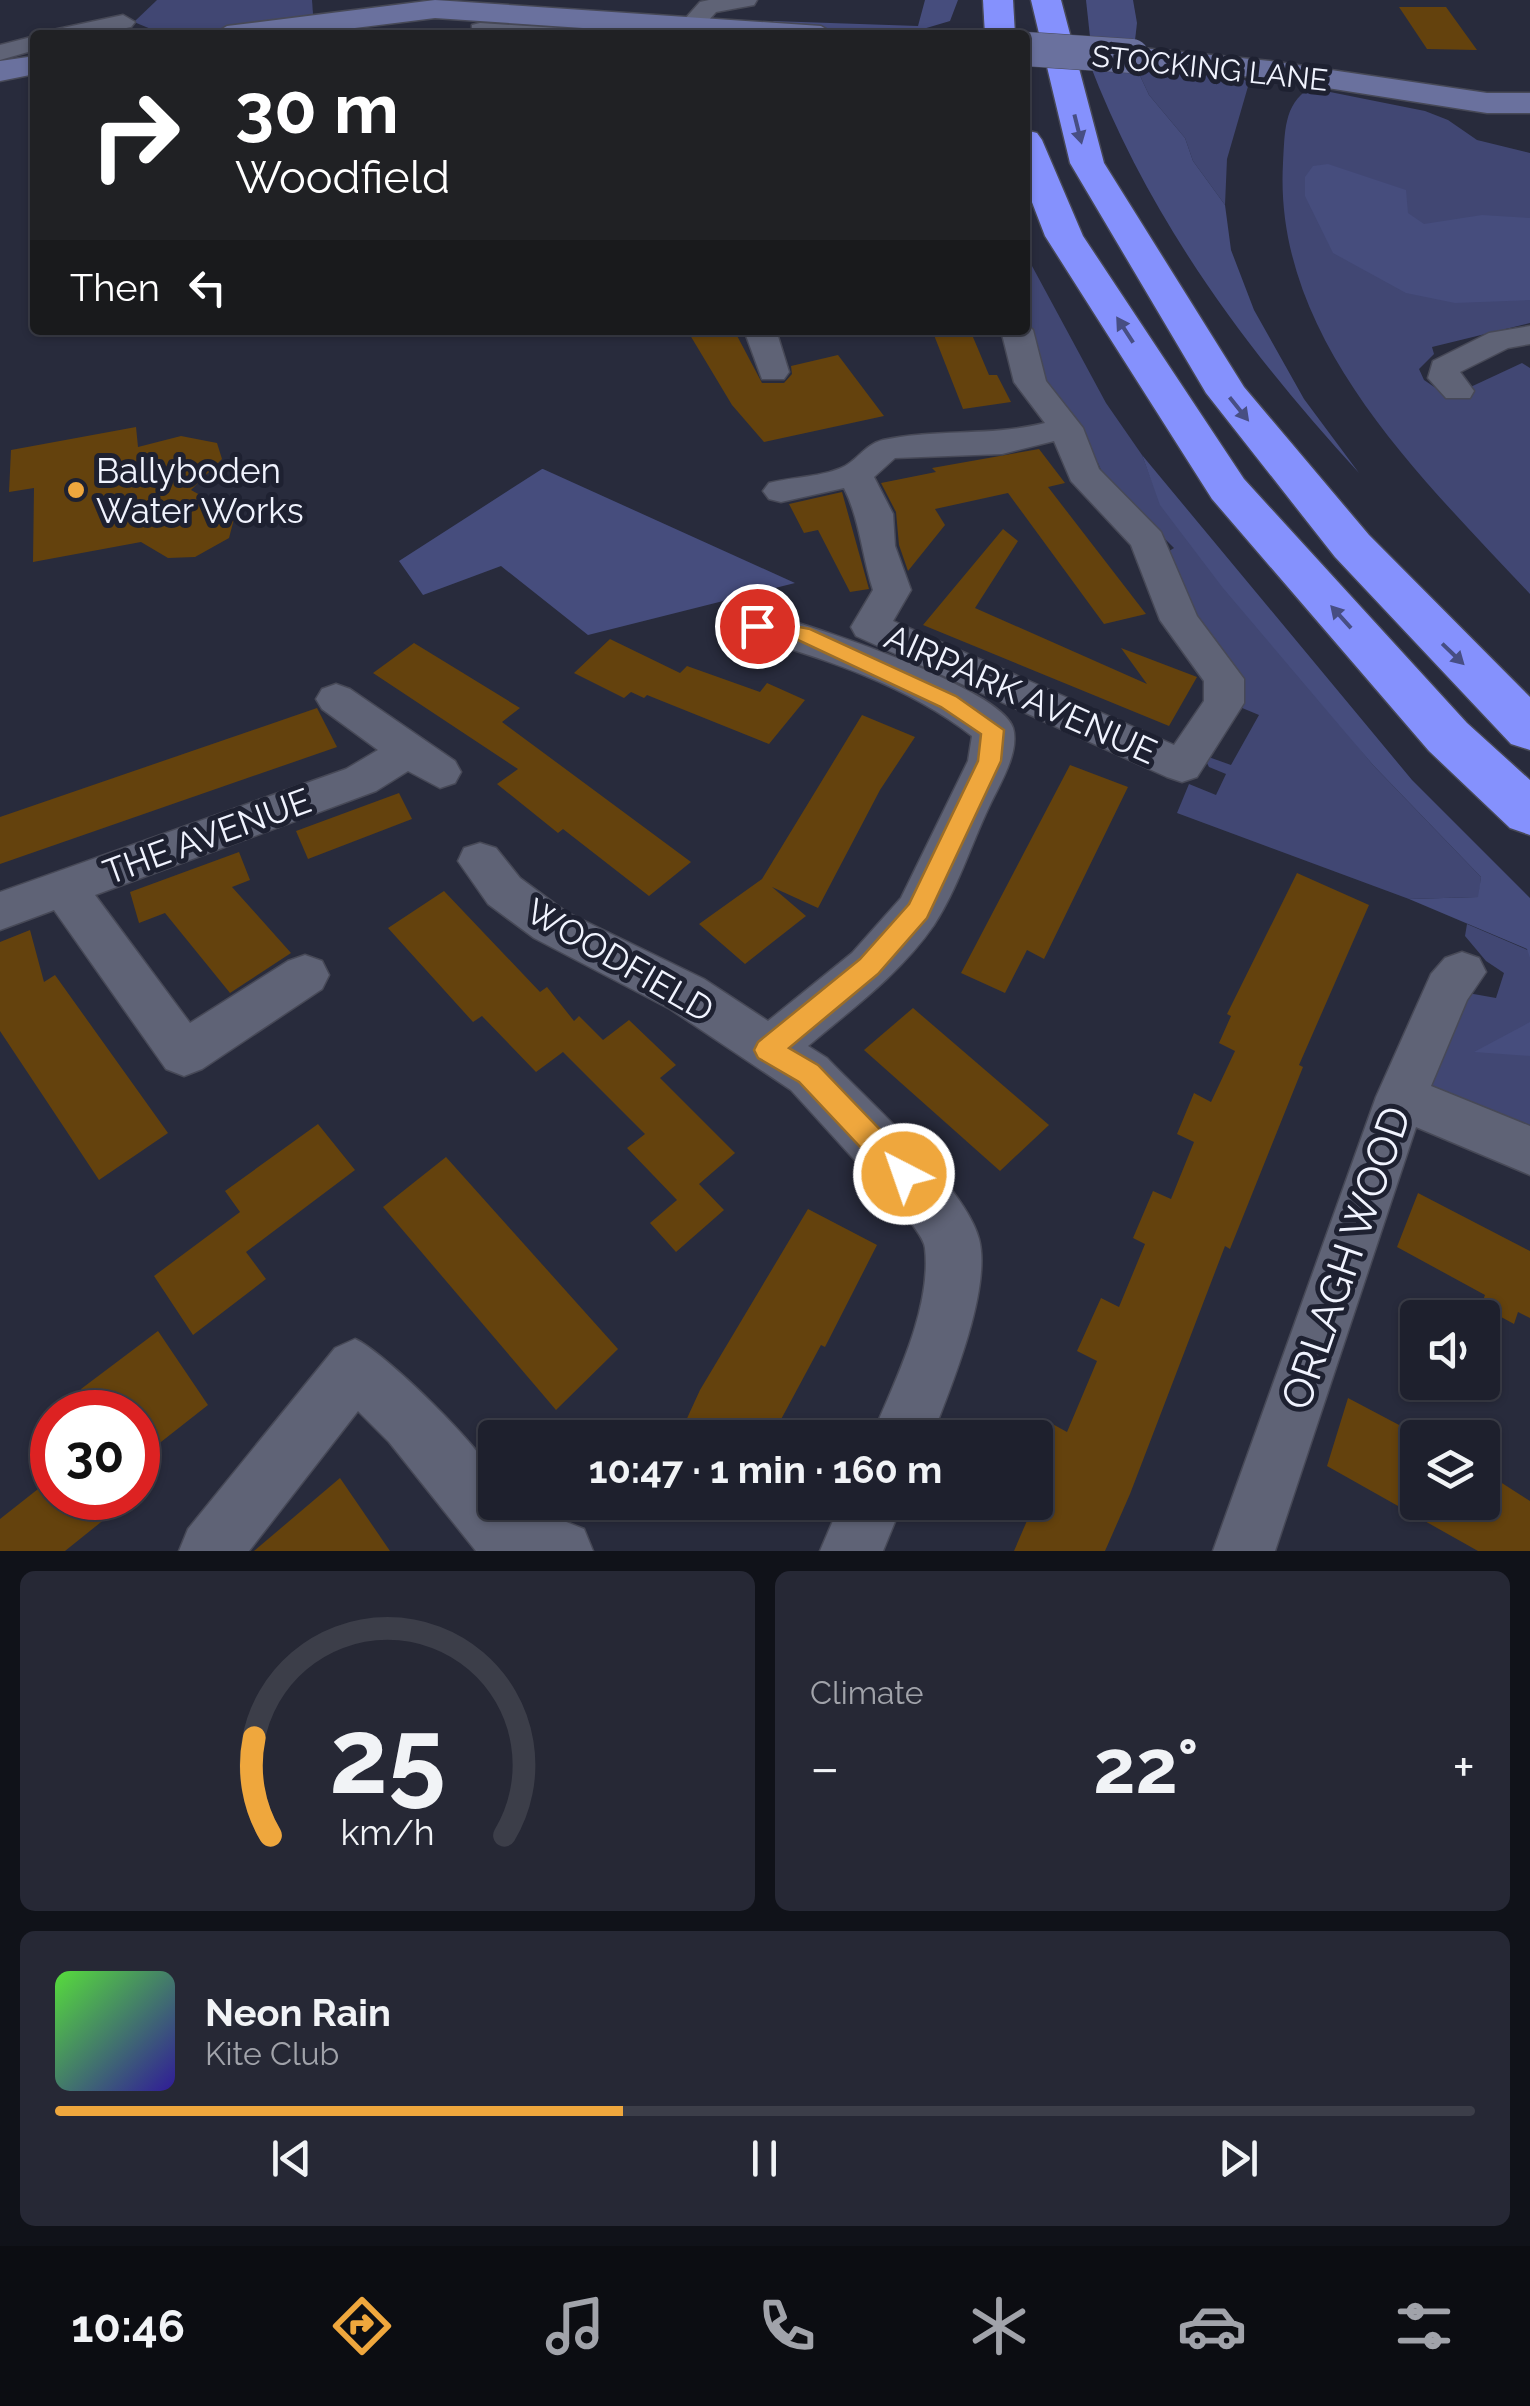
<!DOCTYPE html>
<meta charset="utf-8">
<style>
:root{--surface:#1e202d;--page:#262835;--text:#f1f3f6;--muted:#a1a3aa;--line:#3c3e49;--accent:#efa73d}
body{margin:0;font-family:Raleway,sans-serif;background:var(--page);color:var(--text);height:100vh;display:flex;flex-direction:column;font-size:38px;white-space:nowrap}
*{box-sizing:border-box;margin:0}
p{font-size:32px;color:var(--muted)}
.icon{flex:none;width:55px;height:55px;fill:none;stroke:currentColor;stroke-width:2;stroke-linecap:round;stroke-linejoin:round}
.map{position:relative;height:1551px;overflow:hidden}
.drawer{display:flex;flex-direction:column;gap:20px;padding:20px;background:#101219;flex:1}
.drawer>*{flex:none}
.hud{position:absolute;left:30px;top:30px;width:1000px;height:305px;border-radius:10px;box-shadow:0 2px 8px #0004,0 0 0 2px var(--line);background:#202124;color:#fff;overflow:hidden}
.controls{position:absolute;left:1400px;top:1300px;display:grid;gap:20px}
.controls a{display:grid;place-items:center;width:100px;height:100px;border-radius:10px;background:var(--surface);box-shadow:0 2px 8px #0004,0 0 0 2px var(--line);font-size:50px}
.speed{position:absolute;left:30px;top:1390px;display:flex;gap:20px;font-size:50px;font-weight:700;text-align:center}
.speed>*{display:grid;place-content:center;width:130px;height:130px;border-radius:50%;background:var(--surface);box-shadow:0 2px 8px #0004,0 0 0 2px var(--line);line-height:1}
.speed .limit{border:15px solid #d22;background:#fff;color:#111}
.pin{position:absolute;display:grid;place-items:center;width:85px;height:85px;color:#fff;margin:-42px;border:5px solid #fff;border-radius:50%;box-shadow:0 2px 10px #0007}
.me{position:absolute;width:110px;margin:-55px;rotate:319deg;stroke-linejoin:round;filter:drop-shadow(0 0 8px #0008)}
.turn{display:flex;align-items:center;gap:35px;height:210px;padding:0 40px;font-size:45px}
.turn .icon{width:130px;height:130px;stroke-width:2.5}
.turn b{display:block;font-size:70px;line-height:85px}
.then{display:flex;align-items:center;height:95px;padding:0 40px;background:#0003;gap:20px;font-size:38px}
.big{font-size:75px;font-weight:700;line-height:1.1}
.drawer .card{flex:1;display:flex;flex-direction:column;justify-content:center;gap:15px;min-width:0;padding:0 35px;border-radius:15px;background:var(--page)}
.drawer .dial{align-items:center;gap:0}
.dial svg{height:260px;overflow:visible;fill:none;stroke:var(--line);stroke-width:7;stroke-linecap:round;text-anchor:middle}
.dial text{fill:var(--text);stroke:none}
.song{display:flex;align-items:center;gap:30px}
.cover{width:120px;height:120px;border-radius:15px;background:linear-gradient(135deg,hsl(110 70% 55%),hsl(250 70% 35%))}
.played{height:10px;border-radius:5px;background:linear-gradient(90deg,var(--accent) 40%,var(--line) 40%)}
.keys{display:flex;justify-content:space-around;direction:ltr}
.heat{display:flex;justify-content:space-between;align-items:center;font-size:55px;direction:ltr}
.drawer .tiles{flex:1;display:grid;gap:20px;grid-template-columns:1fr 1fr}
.card:last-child{grid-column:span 2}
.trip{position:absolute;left:478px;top:1420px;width:575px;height:100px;border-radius:10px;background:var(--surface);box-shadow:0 2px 8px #0004,0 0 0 2px var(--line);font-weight:700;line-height:100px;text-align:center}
.menu{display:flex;height:160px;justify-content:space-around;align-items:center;background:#0c0d12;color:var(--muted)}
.menu .icon{width:70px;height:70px}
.menu .selected{color:var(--accent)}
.menu b{font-size:45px;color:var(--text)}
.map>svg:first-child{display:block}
</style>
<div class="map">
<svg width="1530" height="1551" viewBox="0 0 1530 1551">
<rect width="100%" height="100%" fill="#282b3c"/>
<g fill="#414773">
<path d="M 157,0 L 312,0 L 313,14 L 191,35 L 163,34 L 134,22 Z"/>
<path d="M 1135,65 L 1237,75 L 1249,83 L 1227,159 L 1225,205 L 1193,161 L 1185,138 L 1149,95 Z"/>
<path d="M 1310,88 L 1425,111 L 1448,120 L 1477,140 L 1530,153 L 1530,323 L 1432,347 L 1434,354 L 1419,369 L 1424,380 L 1449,397 L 1522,363 L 1530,368 L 1530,594 C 1420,476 1273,338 1283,163 C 1285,134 1283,104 1310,88 Z"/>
<path d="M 1025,253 L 1106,403 L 1142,455 L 1161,505 L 1373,765 L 1481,877 L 1479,897 L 1409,899 L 1177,813 L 1189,784 L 1216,795 L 1226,774 L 1209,767 L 1203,755 L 1231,765 L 1259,715 L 1235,705 L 1236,668 L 1191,613 L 1180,574 L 1169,573 L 1166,553 L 1174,548 L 1105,479 L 1098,463 L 1089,463 L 1051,405 L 1025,323 Z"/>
<path d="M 1467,924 L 1530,951 L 1530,1144 L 1427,1088 L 1468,993 L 1496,998 L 1504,973 L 1486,961 L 1465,936 Z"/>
</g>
<g fill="#464d7d">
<path d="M 925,0 L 958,0 L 950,21 L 923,29 L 930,35 L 785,27 L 772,21 L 918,26 Z"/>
<path d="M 1086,0 L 1133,0 L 1137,23 L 1134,49 L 1091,46 Z"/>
<path d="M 1089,62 L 1135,65 L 1149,95 L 1185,138 L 1193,161 L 1225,205 L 1231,250 L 1254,310 L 1304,399 L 1359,473 C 1246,350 1149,219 1089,62 Z"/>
<path d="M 1328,164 L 1406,190 L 1408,213 L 1424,224 L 1482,215 L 1530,218 L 1530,300 L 1455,303 L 1406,293 L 1333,253 L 1305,196 L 1305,177 L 1313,166 Z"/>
<path d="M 1142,455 L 1412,780 L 1530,898 L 1530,958 L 1527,949 L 1409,899 L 1478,897 L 1481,877 L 1373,765 L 1223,588 L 1160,505 Z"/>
<path d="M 542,469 L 543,469 L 795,583 L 588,635 L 501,566 L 423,595 L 399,561 Z"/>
<path d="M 1530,1022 L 1530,1056 L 1474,1052 Z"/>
</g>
<g fill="#64420d">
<path d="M 1399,7 L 1446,7 L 1477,50 L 1427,49 Z"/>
<path d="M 687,330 L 734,330 L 762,383 L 784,383 L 792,374 L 791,366 L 838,355 L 884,416 L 764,442 L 732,405 Z"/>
<path d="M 932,330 L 970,330 L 989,375 L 997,375 L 1011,402 L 963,409 Z"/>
<path d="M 136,427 L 138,447 L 181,436 L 217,443 L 222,459 L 191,490 L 229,511 L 234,519 L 229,538 L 195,557 L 168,558 L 141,542 L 33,562 L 34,488 L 9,492 L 11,450 Z"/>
<path d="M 1039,449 L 1065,483 L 1048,487 L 1146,614 L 1104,624 L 1008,493 L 935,509 L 945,525 L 908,571 L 899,545 L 896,512 L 881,483 L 936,472 L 932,468 Z"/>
<path d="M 842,492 L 869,589 L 850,592 L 818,530 L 804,533 L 789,504 Z"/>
<path d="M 1003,529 L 1018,541 L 975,608 L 1147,684 L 1121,648 L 1197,677 L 1169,726 L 923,625 Z"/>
<path d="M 610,639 L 680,673 L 687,666 L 760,692 L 767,683 L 805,700 L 769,744 L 647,695 L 644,698 L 631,692 L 624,698 L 574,673 Z"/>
<path d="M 414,643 L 520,708 L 502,722 L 691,862 L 649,896 L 563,829 L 558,833 L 497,784 L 518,769 L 373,673 Z"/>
<path d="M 317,708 L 337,747 L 0,864 L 0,817 Z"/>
<path d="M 862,715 L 915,737 L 880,790 L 818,908 L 772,887 L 806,916 L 745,964 L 699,924 L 762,879 Z"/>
<path d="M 1070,765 L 1128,787 L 1044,959 L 1027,950 L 1005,993 L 961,973 Z"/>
<path d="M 399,793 L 412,819 L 308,859 L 296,831 Z"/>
<path d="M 239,852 L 250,880 L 232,887 L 291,953 L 230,993 L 165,913 L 139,923 L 130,892 Z"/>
<path d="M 1297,873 L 1369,905 L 1299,1065 L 1303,1067 L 1230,1249 L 1225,1246 L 1130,1494 L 1105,1551 L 1014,1551 L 1035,1502 L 1035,1450 L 1047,1421 L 1067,1432 L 1097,1361 L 1077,1351 L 1101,1298 L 1119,1307 L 1145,1244 L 1133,1238 L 1153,1191 L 1171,1199 L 1194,1142 L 1177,1134 L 1194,1093 L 1211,1102 L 1235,1051 L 1219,1043 L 1231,1016 L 1227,1014 Z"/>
<path d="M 444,891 L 540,992 L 547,987 L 574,1021 L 579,1016 L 603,1040 L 629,1020 L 676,1065 L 660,1078 L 735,1153 L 699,1184 L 724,1210 L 676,1252 L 650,1223 L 677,1200 L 627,1148 L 645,1134 L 563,1052 L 536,1072 L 482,1016 L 473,1022 L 388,928 Z"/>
<path d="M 30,930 L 44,982 L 55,975 L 168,1133 L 99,1180 L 0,1031 L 0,942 Z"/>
<path d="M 913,1008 L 1049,1125 L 1000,1171 L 864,1050 Z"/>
<path d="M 318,1124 L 355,1170 L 246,1252 L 266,1279 L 193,1335 L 154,1276 L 240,1212 L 225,1191 Z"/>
<path d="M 446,1157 L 618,1349 L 556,1410 L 383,1207 Z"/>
<path d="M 1418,1193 L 1530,1251 L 1530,1318 L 1518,1312 L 1514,1324 L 1481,1306 L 1485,1295 L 1397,1247 Z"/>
<path d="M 808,1209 L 877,1245 L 825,1347 L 821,1345 L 771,1438 L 678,1438 L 700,1390 Z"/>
<path d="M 158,1331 L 208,1405 L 138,1460 L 138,1412 L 95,1412 L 81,1389 Z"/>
<path d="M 1348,1398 L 1418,1435 L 1418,1502 L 1482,1502 L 1491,1476 L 1530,1501 L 1530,1551 L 1478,1551 L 1327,1466 Z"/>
<path d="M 52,1478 L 52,1498 L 131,1498 L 65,1551 L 0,1551 L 0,1519 Z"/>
<path d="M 340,1478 L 390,1551 L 254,1551 Z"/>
</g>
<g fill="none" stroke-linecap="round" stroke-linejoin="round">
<defs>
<g id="street">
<path d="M 709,0 L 757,0 L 754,5 L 716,12 L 699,31 L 683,31 L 683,21 L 700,2 Z"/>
<path d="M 123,15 L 135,22 L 131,27 L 94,35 L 49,35 L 53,30 Z"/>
<path d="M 480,23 L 558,28 L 570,35 L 472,35 L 472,25 Z"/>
<path d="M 35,36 L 35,50 L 0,60 L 0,45 Z"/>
<path d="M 1025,323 L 1033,330 L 1046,381 L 1083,428 L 1099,469 L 1161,532 L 1197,616 L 1244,679 L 1244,703 L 1197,777 L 1182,782 L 1167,777 L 856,636 L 851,627 L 873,590 C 862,556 860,520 844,488 L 781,502 L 769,499 L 763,491 L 769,483 C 791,477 824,477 845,466 C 859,458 866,444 883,440 C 938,428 988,437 1045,423 L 1014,382 L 1001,330 L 1025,330 ZM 1054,441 L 1071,481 L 1131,545 L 1160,620 L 1204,681 L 1204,701 L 1174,745 L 893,621 L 911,590 L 895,546 L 893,514 L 874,477 L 895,458 L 1002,454 Z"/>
<path d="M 1530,326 L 1530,344 L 1508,348 L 1460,372 L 1474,391 L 1470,398 L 1446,398 L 1428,378 L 1433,361 L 1489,333 Z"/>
<path d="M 744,330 L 776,330 L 789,372 L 784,379 L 762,379 Z"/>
<path d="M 768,595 L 782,599 L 787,608 L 781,618 C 822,629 1001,689 1013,728 C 1020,753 999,785 989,807 C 971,845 957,890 934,925 C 901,973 852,1009 808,1046 L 827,1058 C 866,1099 966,1187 979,1239 C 992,1289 950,1390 931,1438 L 871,1438 C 894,1383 932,1309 925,1248 C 924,1239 915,1229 910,1221 L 791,1090 L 670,1009 L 534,938 L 488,904 L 458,861 L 464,848 L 480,843 L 496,848 L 520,878 L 566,912 L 704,979 L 768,1021 L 852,953 L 901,898 L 968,761 L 972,736 C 905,684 823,658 743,635 L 738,626 L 754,599 Z"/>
<path d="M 336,684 L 350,689 L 455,761 L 461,772 L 455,783 L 440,788 L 408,771 L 376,791 L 95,895 L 190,1023 L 288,961 L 305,955 L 322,961 L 329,975 L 322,989 L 202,1069 L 184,1076 L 166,1069 L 54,910 L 0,930 L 0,892 L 346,769 L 378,750 L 322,709 L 316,699 L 322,689 Z"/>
<path d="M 1462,952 L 1479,958 L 1486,972 L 1467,1000 L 1431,1086 L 1530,1126 L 1530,1175 L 1416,1127 L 1275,1551 L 1213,1551 L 1376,1097 L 1431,974 L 1445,958 Z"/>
<path d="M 355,1339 C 383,1351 486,1451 495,1479 C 497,1485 495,1496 495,1502 L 516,1502 L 584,1529 L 593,1551 L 476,1551 L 389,1442 L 358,1411 L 249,1551 L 179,1551 L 188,1529 L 335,1348 Z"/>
<path d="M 841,1502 L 903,1502 L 883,1551 L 820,1551 Z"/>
</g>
<g id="secondary">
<path d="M 435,0 L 821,26 L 836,35 L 687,35 L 435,18 L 299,35 L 212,35 L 227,26 Z"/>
<path d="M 1132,47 L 1270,61 L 1487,93 L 1530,93 L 1530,113 L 1487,113 L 1270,79 L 1121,63 L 1116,56 L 1121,49 Z"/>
<path d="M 35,56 L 35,74 L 0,81 L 0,61 Z"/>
</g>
<g id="highway">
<path d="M 983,0 L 1013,0 L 1015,35 L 985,35 Z"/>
<path d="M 1031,0 L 1061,0 L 1104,163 L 1244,387 L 1369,535 L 1530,697 L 1530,750 L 1511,744 L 1335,557 L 1206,393 L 1070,163 Z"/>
<path d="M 1025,130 L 1037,133 L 1042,140 L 1083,236 L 1244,479 L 1467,723 L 1530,780 L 1530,835 L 1510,828 L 1429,751 L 1212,499 L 1045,236 L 1025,184 Z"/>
</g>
</defs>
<use href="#street" stroke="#474957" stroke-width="3"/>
<use href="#secondary" stroke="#474957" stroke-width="3"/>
<use href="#highway" stroke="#474957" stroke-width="3"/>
<use href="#street" fill="#5f6376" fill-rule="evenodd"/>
<use href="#secondary" fill="#6a719e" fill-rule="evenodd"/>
<use href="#highway" fill="#8591fd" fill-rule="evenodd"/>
<defs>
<path id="secondary-bridge" d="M 1025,49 L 1132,56"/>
</defs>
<use href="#secondary-bridge" stroke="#474957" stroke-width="35" stroke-linecap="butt"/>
<use href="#secondary-bridge" stroke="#6a719e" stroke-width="34"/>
</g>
<defs><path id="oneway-solid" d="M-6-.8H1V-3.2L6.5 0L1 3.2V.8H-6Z" transform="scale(2.5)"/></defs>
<g fill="#474e83">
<use href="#oneway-solid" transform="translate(1078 129) rotate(76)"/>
<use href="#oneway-solid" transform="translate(1125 330) rotate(-123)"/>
<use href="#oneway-solid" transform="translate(1239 409) rotate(51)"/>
<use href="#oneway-solid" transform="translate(1341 617) rotate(-132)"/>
<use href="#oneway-solid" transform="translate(1453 654) rotate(44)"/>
</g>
<path fill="#efa73d" stroke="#9b6d28" stroke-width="2.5" d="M 757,619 L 810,629 L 956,696 L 1004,730 L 1001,761 L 927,918 L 878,974 L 789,1048 L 818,1065 L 914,1165 L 918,1174 L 914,1183 L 904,1187 L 894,1183 L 799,1082 L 758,1058 L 754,1050 L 758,1042 L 860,959 L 909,904 L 978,761 L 981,734 L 941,707 L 798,640 L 750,631 L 747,626 Z"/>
<circle fill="#efa73d" stroke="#1e2131" stroke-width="4" cx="76" cy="490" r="10"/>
<g text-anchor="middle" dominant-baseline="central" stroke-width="10" stroke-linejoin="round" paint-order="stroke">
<g font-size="30" fill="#f0f3fe" stroke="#1e2131">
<text transform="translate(1210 68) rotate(6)">STOCKING LANE</text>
</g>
<g font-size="35" fill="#f0f3fe" stroke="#1e2131" text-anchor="start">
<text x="96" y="470">Ballyboden<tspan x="96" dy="40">Water Works</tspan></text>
</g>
<g font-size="35" fill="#f0f3fe" stroke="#1e2131">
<text transform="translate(1021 694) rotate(24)">AIRPARK AVENUE</text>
<text transform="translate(207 836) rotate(-20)">THE AVENUE</text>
<text transform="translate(620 960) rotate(30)">WOODFIELD</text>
</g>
<g font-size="42" fill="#f0f3fe" stroke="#1e2131">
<text transform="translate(1346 1258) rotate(-71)">ORLAGH WOOD</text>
</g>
</g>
</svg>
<div class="controls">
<a><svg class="icon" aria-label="sound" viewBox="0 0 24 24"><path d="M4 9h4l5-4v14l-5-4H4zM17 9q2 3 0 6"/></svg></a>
<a><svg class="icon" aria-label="layers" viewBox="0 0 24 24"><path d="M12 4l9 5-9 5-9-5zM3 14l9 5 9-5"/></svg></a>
</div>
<div class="speed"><div class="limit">30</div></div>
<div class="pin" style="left:757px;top:626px;background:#d93025"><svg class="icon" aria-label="arrive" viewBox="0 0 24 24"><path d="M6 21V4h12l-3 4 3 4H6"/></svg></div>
<svg class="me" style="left:904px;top:1174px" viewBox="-20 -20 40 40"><circle r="17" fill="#efa73d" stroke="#fff" stroke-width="3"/><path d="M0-11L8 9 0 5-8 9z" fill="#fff"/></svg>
<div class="trip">10:47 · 1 min · 160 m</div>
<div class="hud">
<div class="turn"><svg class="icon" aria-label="right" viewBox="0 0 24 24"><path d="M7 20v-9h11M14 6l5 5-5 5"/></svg><div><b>30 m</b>Woodfield</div></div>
<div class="then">Then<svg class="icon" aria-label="left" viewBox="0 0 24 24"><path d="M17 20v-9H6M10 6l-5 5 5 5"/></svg></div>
</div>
</div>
<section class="drawer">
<div class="tiles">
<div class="card dial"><svg viewBox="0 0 100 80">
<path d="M14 69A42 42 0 1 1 86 69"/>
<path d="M14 69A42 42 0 0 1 9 39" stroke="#efa73d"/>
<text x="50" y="56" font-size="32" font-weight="700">25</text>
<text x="50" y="72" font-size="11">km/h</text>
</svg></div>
<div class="card"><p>Climate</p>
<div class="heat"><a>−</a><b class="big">22°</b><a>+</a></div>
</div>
<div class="card">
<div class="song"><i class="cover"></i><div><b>Neon Rain</b><p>Kite Club</p></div></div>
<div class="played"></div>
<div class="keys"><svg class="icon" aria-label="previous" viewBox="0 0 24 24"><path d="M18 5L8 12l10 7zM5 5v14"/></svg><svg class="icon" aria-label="pause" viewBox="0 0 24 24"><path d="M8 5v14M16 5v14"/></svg><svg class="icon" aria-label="next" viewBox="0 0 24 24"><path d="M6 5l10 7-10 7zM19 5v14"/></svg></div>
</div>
</div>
</section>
<nav class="menu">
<b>10:46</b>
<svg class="icon selected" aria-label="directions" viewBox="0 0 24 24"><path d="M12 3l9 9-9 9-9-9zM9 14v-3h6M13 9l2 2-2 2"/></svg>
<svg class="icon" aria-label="music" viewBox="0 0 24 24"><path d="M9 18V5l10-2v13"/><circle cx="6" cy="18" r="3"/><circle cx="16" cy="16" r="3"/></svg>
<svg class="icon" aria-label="phone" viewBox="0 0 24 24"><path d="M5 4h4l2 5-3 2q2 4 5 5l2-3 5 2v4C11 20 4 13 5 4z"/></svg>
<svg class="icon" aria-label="climate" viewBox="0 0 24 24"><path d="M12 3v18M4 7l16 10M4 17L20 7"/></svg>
<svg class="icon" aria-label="car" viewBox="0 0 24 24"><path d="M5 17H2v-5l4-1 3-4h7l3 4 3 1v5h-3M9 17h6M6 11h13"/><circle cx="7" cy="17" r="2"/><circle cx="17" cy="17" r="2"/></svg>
<svg class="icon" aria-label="filters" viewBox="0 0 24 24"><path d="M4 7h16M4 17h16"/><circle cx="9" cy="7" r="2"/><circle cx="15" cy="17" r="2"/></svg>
</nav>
